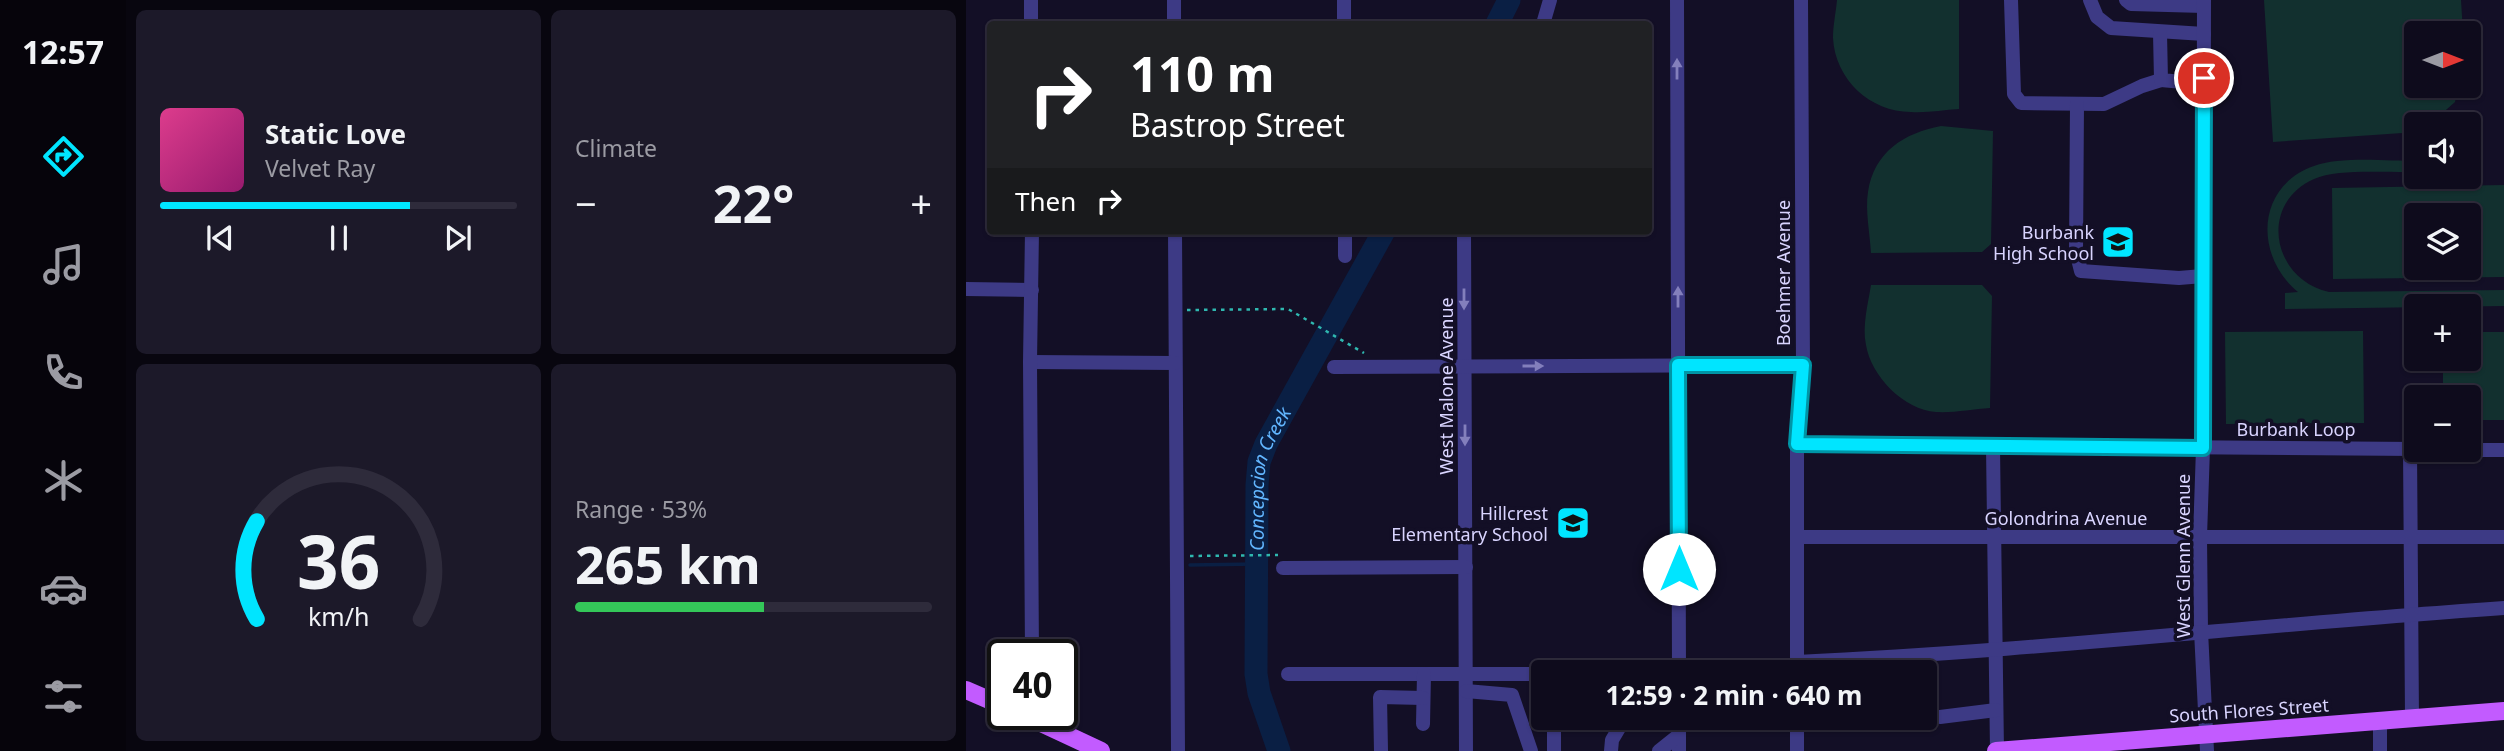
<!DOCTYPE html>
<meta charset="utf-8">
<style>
:root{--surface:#0e0b1c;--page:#1c1929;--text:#f1f3f6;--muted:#9b9ba3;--line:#2e2b3b;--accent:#00e5ff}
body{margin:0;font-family:"Noto Sans",sans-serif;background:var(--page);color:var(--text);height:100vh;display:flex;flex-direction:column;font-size:26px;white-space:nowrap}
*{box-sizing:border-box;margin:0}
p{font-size:23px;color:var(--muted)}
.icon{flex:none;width:38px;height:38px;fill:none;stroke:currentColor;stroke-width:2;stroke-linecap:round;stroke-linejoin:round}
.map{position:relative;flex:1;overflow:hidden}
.details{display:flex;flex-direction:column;gap:10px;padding:10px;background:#08060f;width:840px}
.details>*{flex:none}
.hud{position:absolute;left:21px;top:21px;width:665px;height:214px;border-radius:7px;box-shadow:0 2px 5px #0004,0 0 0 2px var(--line);background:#202124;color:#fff;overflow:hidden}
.needle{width:46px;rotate:90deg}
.tools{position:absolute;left:1438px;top:21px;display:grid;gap:14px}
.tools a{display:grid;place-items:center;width:77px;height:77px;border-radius:7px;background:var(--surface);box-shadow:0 2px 5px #0004,0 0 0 2px var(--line);font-size:35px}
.speed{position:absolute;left:21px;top:639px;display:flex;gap:14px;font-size:35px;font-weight:700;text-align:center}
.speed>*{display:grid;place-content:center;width:91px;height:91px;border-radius:50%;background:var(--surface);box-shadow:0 2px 5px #0004,0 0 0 2px var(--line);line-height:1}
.speed .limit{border:4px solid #111;border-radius:10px;background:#fff;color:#111}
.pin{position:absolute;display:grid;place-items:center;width:60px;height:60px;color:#fff;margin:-30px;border:4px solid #fff;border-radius:50%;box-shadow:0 2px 7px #0007}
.me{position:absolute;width:77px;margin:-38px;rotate:0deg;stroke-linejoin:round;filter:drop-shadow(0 0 5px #0008)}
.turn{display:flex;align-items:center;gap:24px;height:147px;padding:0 28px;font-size:32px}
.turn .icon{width:91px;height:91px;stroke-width:2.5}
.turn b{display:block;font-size:49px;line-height:60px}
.then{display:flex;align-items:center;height:66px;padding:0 28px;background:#0003;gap:14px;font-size:26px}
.big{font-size:52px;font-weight:700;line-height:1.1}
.details .card{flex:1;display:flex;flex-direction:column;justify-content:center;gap:10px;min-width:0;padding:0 24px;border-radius:10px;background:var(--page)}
.details .dial{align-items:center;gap:0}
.dial svg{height:182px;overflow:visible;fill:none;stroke:var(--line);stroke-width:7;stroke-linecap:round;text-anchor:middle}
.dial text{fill:var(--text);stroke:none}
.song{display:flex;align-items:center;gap:21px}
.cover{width:84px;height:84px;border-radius:10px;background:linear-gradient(135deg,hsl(330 70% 55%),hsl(320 70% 35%))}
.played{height:7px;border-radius:4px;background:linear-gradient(90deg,var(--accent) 70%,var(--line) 70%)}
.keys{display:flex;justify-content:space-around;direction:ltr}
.heat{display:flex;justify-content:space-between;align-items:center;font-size:38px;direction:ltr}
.charge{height:10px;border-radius:5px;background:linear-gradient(90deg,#34c759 53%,var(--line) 0)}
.details .tiles{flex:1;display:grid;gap:10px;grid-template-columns:repeat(2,1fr)}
.trip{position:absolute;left:565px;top:660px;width:406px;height:70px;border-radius:7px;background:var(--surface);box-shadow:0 2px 5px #0004,0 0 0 2px var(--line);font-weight:700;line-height:70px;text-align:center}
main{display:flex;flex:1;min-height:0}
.dock{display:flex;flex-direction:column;width:126px;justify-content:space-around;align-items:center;background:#06040b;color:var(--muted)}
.dock .icon{width:49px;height:49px}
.dock .current{color:var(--accent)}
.dock b{font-size:32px;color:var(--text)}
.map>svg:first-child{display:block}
</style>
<main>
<nav class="dock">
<b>12:57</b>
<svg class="icon current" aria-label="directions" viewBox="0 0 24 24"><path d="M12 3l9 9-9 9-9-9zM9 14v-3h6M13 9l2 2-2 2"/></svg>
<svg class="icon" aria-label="music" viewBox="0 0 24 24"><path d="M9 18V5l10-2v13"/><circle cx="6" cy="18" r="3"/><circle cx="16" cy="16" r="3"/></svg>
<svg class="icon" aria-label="phone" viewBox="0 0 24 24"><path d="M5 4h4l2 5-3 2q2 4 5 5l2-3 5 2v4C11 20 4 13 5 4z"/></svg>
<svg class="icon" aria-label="climate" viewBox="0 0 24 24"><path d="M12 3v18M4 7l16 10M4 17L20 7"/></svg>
<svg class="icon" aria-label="car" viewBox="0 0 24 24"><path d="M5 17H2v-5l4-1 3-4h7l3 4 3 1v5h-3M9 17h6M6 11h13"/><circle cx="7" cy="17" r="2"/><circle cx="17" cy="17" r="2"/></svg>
<svg class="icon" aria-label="filters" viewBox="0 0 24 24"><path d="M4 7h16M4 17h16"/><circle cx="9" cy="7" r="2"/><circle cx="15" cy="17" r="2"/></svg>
</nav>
<section class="details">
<div class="tiles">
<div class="card">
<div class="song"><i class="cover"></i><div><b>Static Love</b><p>Velvet Ray</p></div></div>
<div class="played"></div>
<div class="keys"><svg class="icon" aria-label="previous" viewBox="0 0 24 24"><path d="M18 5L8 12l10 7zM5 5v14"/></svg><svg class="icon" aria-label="pause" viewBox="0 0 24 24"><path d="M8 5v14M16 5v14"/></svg><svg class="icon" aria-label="next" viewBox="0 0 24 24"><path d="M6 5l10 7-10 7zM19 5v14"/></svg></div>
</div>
<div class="card"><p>Climate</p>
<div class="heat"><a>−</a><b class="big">22°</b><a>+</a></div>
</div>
<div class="card dial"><svg viewBox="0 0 100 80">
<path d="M14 69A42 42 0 1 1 86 69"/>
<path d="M14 69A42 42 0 0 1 14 26" stroke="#00e5ff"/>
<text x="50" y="56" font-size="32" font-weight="700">36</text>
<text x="50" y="72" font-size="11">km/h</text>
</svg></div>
<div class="card"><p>Range · 53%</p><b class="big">265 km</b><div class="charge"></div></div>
</div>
</section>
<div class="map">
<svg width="1538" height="751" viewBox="0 0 1538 751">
<rect width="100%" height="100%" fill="#130f26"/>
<g fill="#12302f" fill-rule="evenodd">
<path d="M 871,0 L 993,0 L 993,109 C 977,110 961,113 945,112 C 904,112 869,79 867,38 C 867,25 870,12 871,0 Z"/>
<path d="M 1298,0 L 1495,0 L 1497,33 L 1451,33 L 1451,86 L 1492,86 L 1489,102 L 1464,124 L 1451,124 L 1451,132 L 1307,142 Z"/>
<path d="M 975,126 L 1027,131 L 1025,244 L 1016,252 L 905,253 C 904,234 899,210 902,192 C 908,152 938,133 975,126 Z"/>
<path d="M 1451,161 L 1451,172 C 1423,173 1372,168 1348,179 C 1292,204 1306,279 1363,292 L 1538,290 L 1538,306 L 1319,309 L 1319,293 L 1332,292 C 1288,256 1290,186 1348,166 C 1374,156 1422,161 1451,161 Z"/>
<path d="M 1538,185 L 1538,277 L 1367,279 L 1366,188 ZM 1451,215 L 1503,215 L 1503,268 L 1451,268 Z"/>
<path d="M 905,285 L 1016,285 L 1026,296 L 1024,408 C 1007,409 988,413 970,412 C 938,410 905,376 900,345 C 896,326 902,304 905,285 Z"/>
<path d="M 1397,331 L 1398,423 L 1260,424 L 1259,332 Z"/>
<path d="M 1503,332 L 1538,332 L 1538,420 L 1503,420 L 1503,397 L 1477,397 L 1477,359 L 1503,359 Z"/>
</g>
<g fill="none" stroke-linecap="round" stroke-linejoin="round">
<path stroke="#0a1f44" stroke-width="3.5" d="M 224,565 L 291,564"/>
<g stroke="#0a1f44" stroke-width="23">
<path d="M 531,24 L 543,0"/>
<path id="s1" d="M 313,751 L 293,693 L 290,674 L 291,485 L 293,462 L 300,444 L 418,231"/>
</g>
<g stroke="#2fb8b0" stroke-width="2.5" stroke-dasharray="3.5 5" stroke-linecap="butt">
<path d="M 221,310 L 322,309 L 398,353"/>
<path d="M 224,556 L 312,555"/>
</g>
<g stroke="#3d3a85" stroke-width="14">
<path d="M 65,0 L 65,24"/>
<path d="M 208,0 L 208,24"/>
<path d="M 378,0 L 378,24"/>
<path d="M 711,0 L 713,672"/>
<path d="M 1045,0 L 1048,94 L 1055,103 L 1138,104 L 1176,86 L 1195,80"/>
<path d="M 1124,0 L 1131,17 L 1145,28 L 1238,34"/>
<path d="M 1160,0 L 1165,4 L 1238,6"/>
<path d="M 1238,0 L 1237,448 L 1234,537 L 1235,631 L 1241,751"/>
<path d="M 577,24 L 584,0"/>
<path d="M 1194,33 L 1195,80 L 1217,82 L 1238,78"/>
<path d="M 1111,104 L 1110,251 L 1115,271 L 1213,278 L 1237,276"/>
<path d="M 209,231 L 212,751"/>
<path d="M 379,231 L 379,256"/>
<path d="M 498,231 L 500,751"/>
<path d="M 0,289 L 66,290"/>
<path d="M 64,362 L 209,363"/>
<path d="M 368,367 L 837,365"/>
<path d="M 831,444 L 1451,449"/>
<path d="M 1027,447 L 1031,751"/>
<path d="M 1444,449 L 1446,718"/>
<path d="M 1503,450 L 1538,450"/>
<path d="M 831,537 L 1538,537"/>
<path d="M 317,568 L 500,567"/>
<path d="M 66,654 L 64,362 L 66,231"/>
<path d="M 831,662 C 1067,651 1302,624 1538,608"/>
<path d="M 831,671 L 831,444 L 837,365 L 835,0"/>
<path d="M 693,672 L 732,672"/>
<path d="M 322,674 L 578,674"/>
<path d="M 500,691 L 546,695 L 565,751"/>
<path d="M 974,717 L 1030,710"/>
<path d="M 713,718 L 713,751"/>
<path d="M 831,718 L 831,751"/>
<path d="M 457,724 L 458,674"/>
<path d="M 415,751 L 414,697 L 457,698"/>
<path d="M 588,751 L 588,727"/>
<path d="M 645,751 L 646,740 L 659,718"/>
<path d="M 693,751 L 713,735"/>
<path d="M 1414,751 L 1414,722"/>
</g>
<g stroke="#c25bff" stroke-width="18">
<path d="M 0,690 L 37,706"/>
<path d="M 56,714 L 135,751"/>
<path d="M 1030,751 L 1538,711"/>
</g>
</g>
<defs><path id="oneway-solid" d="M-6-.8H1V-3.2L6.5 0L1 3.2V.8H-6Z" transform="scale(1.75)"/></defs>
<g fill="#837fbc">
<use href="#oneway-solid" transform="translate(711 69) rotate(-90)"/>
<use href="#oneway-solid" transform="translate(712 297) rotate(-90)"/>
<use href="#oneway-solid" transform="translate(498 299) rotate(90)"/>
<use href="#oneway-solid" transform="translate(567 366)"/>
<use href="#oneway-solid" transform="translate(499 435) rotate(90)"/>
</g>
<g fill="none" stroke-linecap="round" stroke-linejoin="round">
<defs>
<path id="route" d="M 713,569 L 712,365 L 837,365 L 831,444 L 1237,448 L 1238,78"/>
</defs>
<use href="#route" stroke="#0095a6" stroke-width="18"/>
<use href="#route" stroke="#00e5ff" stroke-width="12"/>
</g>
<defs>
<symbol id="school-square" viewBox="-11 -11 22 22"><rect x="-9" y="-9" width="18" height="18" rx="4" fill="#00e5ff" stroke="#130f26"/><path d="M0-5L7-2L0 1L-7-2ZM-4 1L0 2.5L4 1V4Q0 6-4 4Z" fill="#111"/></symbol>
</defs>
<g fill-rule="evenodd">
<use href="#school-square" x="1133" y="223" width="38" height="38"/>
<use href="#school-square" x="588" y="504" width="38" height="38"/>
</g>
<g text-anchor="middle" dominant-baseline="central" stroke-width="7" stroke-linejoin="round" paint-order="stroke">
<g font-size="18" fill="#d9d4ff" stroke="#130f26" text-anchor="end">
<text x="1128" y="232">Burbank<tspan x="1128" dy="21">High School</tspan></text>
<text x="582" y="513">Hillcrest<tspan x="582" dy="21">Elementary School</tspan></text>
</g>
<g font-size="18" fill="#d9d4ff" stroke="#130f26">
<text transform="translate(817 273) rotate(-90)">Boehmer Avenue</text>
<text transform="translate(480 386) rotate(-90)">West Malone Avenue</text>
<text x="1330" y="429">Burbank Loop</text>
<text x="1100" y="518">Golondrina Avenue</text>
<text transform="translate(1217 556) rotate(-90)">West Glenn Avenue</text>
<text transform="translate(1283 710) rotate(-4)">South Flores Street</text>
</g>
<g font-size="19" font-style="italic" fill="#62b6ff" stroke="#130f26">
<text stroke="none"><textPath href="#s1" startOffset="278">Concepcion Creek</textPath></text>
</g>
</g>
</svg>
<div class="tools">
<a><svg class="needle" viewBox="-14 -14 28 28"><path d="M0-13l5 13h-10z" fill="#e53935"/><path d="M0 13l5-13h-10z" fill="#9b9ba3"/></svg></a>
<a><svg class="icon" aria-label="sound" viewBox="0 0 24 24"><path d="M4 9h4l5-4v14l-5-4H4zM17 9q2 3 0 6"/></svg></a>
<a><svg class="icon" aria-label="layers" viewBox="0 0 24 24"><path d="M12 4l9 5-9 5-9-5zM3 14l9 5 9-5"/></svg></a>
<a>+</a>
<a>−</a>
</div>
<div class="speed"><div class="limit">40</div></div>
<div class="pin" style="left:1238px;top:78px;background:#d93025"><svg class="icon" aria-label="arrive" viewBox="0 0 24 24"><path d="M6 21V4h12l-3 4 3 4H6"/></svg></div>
<svg class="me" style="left:713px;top:569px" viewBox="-20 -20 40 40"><circle r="19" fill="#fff"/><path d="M0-13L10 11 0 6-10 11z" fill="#00e5ff"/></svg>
<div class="trip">12:59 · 2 min · 640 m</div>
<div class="hud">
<div class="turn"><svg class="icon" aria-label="right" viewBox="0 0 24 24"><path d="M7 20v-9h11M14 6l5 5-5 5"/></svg><div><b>110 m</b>Bastrop Street</div></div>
<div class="then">Then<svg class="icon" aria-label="right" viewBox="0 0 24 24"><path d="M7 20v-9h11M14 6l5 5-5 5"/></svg></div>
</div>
</div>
</main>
